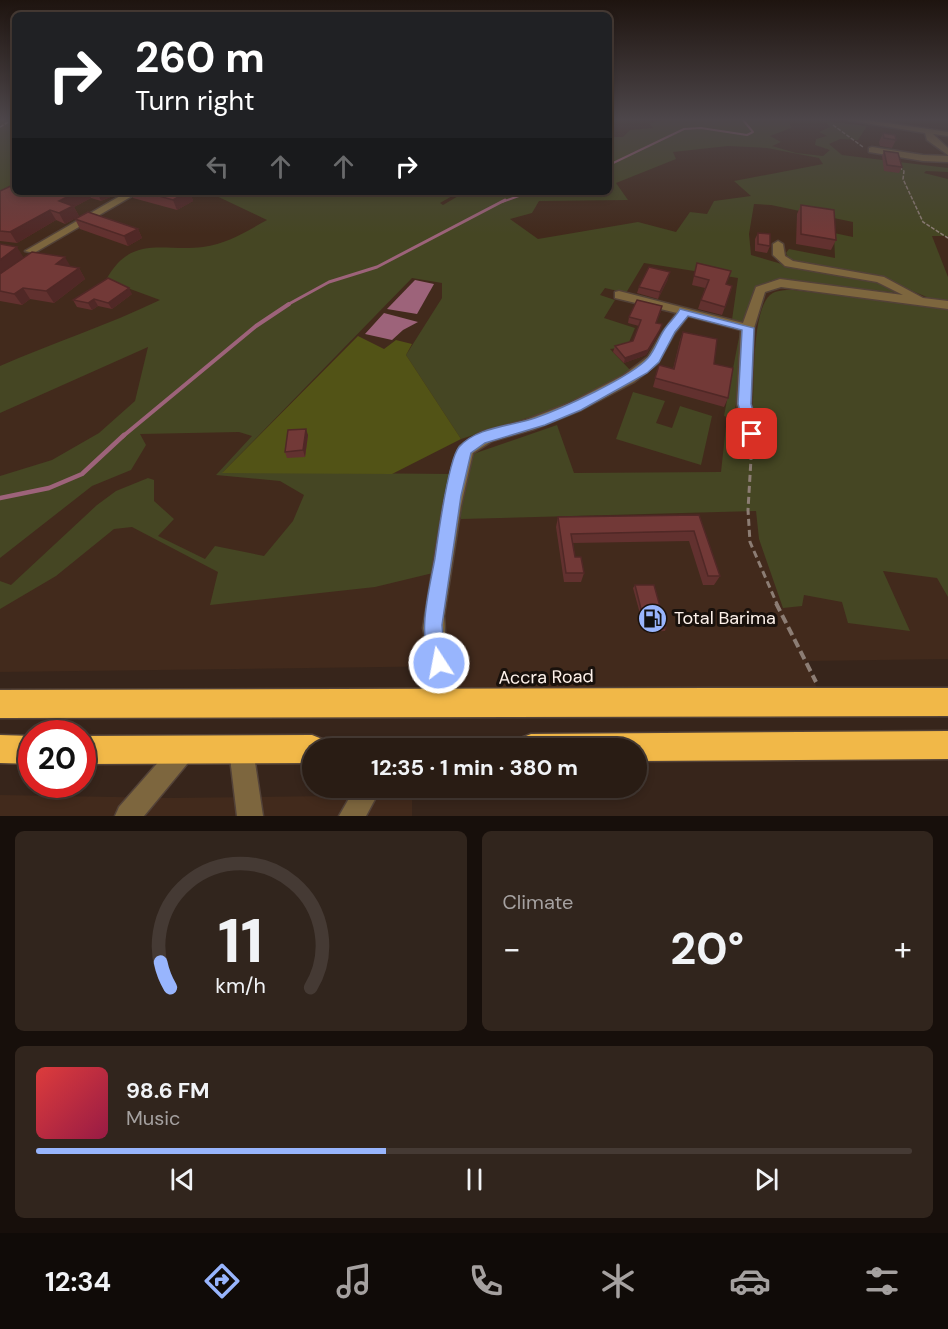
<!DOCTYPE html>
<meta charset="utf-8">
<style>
:root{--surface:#291c14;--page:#31251d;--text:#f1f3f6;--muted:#a5a1a0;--line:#453a34;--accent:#98b5fd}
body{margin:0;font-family:"DM Sans",sans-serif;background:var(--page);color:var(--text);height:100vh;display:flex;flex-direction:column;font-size:22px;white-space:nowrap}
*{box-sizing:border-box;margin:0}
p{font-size:20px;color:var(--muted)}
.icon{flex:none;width:33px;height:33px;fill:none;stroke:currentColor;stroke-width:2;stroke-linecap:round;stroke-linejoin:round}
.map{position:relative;height:816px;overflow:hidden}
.drawer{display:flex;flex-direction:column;gap:15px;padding:15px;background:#170f0b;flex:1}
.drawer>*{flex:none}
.hud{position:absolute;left:12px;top:12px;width:600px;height:183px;border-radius:9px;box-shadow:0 3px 9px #0003,0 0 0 2px var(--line);background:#202124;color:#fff;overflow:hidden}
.speed{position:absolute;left:18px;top:720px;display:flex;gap:12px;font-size:30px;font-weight:700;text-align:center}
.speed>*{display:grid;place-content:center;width:78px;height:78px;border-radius:50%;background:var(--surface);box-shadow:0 3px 9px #0003,0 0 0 2px var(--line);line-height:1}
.speed .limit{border:9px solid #d22;background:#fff;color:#111}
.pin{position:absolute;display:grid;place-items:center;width:51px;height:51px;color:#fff;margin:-26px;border-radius:12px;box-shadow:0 3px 9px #0006}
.me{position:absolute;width:66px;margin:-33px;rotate:349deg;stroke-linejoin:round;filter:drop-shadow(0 0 4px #0008)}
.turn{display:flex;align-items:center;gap:21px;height:126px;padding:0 24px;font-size:27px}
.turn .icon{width:78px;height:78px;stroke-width:2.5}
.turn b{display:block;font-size:42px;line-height:51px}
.lanes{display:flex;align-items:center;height:57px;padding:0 24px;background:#0003;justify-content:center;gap:30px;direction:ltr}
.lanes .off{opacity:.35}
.big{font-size:45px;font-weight:700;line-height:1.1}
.drawer .widget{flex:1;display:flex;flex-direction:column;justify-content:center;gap:9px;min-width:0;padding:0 21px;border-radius:9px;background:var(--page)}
.drawer .dial{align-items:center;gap:0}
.dial svg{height:156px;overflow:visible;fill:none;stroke:var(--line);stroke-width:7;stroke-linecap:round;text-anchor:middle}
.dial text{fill:var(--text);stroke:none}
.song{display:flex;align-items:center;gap:18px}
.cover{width:72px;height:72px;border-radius:9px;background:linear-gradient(135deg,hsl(0 70% 55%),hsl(340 70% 35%))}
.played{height:6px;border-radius:3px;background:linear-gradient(90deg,var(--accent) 40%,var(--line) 40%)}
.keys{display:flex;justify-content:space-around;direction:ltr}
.heat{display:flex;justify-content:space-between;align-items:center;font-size:33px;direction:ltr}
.drawer .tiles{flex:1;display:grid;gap:15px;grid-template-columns:1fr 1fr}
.widget:last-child{grid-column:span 2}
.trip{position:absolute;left:302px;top:738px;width:345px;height:60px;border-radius:30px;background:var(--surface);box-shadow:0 3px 9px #0003,0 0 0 2px var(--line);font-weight:700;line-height:60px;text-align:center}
.dock{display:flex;height:96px;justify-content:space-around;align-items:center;background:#100b08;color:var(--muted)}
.dock .icon{width:42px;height:42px}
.dock .active{color:var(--accent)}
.dock b{font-size:27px;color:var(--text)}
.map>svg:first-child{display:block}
</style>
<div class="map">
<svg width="948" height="816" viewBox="0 0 948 816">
<rect width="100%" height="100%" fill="#37251b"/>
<g fill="#422a1c">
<path d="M 0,120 L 15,120 L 15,192 L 609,192 L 609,120 L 948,120 L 948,659 L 806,661 L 819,693 L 455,701 L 456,666 L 0,672 Z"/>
<path d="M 0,795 L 171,798 L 412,795 L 412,816 L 0,816 Z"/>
</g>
<g fill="#454623" fill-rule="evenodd">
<path d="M 0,120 L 15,120 L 15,191 L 0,202 Z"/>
<path d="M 665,120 L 789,120 L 791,128 L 770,136 L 781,142 L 772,146 L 796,153 L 823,156 L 830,150 L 815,145 L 816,139 L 827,136 L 819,132 L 830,127 L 826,122 L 815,120 L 867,126 L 858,140 L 840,139 L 829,144 L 842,155 L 948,168 L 948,172 L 926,171 L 924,173 L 948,179 L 948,236 L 932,236 L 948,277 L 948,302 L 929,298 L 893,283 L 789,259 L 786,253 L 789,249 L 835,258 L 834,233 L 853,237 L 853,222 L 771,205 L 754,204 L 749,234 L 751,255 L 792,267 L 882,282 L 900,293 L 772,280 L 756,289 L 746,324 L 732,320 L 738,278 L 644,263 L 626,293 L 605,288 L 600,295 L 615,300 L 604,318 L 635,328 L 627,347 L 610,349 L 631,371 L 562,407 L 461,439 L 406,355 L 442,298 L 442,283 L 412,278 L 223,472 L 452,474 L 433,573 L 375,587 L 210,605 L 218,572 L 132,527 L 114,529 L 56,576 L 0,609 L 0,581 L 11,585 L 97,505 L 116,491 L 148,478 L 154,480 L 154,501 L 174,519 L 158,536 L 205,559 L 215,546 L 264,556 L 293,521 L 304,495 L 280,481 L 216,475 L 252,436 L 239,432 L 140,434 L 146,445 L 131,470 L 92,486 L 0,558 L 0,476 L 52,460 L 99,433 L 135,401 L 148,347 L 0,413 L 0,366 C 53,343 108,325 160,300 L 106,280 C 131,234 162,252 203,247 C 227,244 247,231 267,220 L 208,192 L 459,192 L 440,203 L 443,205 L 465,192 L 609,192 L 609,137 L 623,137 L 630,130 L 653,128 L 649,123 ZM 728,146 L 767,148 L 819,158 L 823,164 L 734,181 L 751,196 L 714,201 L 707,214 L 690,212 L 676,232 L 638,222 L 538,239 L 510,219 L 532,213 L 539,201 L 628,200 L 616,183 L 676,159 L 673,152 Z"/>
<path d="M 793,290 L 948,308 L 948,597 L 937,578 L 883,571 L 910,631 L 848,623 L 842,602 L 804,595 L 802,606 L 783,608 L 759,539 L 756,511 L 461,519 C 457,496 464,474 473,454 L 557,425 L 574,473 L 721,472 L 727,417 L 724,416 L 740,332 L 745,335 L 734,418 L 752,422 C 755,395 750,313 770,295 C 776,290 785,290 793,290 Z"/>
<path d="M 633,392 L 665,401 L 656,423 L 672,428 L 680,406 L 712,416 L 701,465 L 616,439 Z"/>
</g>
<path fill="#525316" d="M 358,336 L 384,349 L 396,340 L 412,344 L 406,355 L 461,439 L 392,474 L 222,473 Z"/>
<g fill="#9d637a">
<path d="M 415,280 L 434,284 L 417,314 L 387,309 Z"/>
<path d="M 384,313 L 418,322 L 403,330 L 392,340 L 365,334 Z"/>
</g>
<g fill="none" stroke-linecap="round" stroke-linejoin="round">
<g stroke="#9d637a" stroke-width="2">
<path d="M 609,165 L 684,129 L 701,128 L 747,135 L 753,132 L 743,120"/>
<path d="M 502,202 L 530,192"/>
</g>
<path stroke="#9d637a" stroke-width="3" d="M 287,305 L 329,282 L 377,267 L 505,200"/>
<path stroke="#9d637a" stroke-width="4" d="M 122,437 L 256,326 L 289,304"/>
<path stroke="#9d637a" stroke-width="4.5" d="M 0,498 L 49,488 L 82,474 L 124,435"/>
<defs>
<g id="minor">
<path d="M 848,120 L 867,120 L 948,132 L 948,136 L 933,134 L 948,148 L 948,155 L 927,140 L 925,133 Z"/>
<path d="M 872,147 L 923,155 L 948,156 L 948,162 L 923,161 L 869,152 L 869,148 Z"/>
<path d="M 127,192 L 139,192 L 34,253 L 25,251 Z"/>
<path d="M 778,241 L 783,244 L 785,256 L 793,261 L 884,277 L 923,298 L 948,301 L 948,309 L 781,287 L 765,292 L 754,328 L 751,404 L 760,433 L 758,437 L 746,437 L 737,404 L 741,330 L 688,316 L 674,334 L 658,363 L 634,382 L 581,410 L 534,429 L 492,441 L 473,453 L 461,506 L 444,616 L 446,647 L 458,704 L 455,712 L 447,715 L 439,712 L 423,628 L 443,506 L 454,459 L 460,446 L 481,432 L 526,420 L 570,403 L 624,375 L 648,357 L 662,333 L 677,313 L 615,298 L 615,292 L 619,291 L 743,323 L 756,287 L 780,279 L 903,295 L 877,282 L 785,266 L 773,255 L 773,244 Z"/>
<path d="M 241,737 L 249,741 L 253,749 L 263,816 L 237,816 L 229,749 L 233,741 Z"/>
<path d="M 184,738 L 192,742 L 196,750 L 192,758 L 144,816 L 115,816 L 119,807 L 176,742 Z"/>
<path d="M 355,788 L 381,788 L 366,816 L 339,816 Z"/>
</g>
<g id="highway">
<path d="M 711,688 L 948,688 L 948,716 L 0,718 L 0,690 Z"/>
<path d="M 948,731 L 948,759 L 636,761 L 636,748 L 517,748 L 521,738 L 531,734 Z"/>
<path d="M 0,735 L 32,736 L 32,764 L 0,763 Z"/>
<path d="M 312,735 L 322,739 L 326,748 L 312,748 L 312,763 L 82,764 L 82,736 Z"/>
</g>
</defs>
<use href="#minor" stroke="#534238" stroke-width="3"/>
<use href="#highway" stroke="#534238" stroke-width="3"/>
<g stroke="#8c7d74" stroke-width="1.5" stroke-dasharray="4 1.5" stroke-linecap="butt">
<path d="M 833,125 L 863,147"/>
<path d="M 0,127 L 12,120"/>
<path d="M 899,167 L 904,171 L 903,179 L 923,222 L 948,238"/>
</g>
<path stroke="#8c7d74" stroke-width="3" stroke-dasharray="7 4" stroke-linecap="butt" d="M 752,442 L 748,510 L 750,542 L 777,604"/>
<path stroke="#8c7d74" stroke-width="4" stroke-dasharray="9 4.5" stroke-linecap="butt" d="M 776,603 L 816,682"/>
<use href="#minor" fill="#7d663e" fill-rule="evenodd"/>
<use href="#highway" fill="#f1b848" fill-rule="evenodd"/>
</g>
<g fill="#62312f">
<path d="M 883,133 L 896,140 L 892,148 L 880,146 L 879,142 Z"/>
<path d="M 884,151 L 902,167 L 899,173 L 884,171 L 882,156 Z"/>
<path d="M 0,191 L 15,192 L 122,192 L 101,201 L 91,198 L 74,207 L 79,216 L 65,224 L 56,220 L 17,243 L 0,241 Z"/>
<path d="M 131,192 L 190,192 L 193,201 L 177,210 L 133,198 Z"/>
<path d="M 801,205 L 836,240 L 831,250 L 796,244 L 797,214 Z"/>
<path d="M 75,219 L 138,229 L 142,238 L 128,246 L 80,229 Z"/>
<path d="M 758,233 L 770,246 L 767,253 L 755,251 L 755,239 Z"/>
<path d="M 0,244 L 24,258 L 79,268 L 85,279 L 54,303 L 30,299 L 22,305 L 0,301 Z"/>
<path d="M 697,263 L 726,284 L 725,307 L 722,315 L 698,309 L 705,288 L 692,285 Z"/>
<path d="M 668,279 L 658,299 L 637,293 L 639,287 Z"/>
<path d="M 132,294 L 112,309 L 98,306 L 92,310 L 77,307 L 73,300 Z"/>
<path d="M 661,311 L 656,323 L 662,324 L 658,335 L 646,355 L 624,363 L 613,352 L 615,346 L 633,341 L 639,326 L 628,323 L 629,317 Z"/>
<path d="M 683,332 L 714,364 L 728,398 L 724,407 L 653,387 L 659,365 L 673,369 L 680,340 Z"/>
<path d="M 308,435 L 305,457 L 287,458 L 285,452 Z"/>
<path d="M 699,515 L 720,576 L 714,585 L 703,585 L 689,541 L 573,543 L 575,557 L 584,573 L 581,582 L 564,582 L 556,527 L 558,517 Z"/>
<path d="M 635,585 L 666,628 L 665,631 L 645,632 L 633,588 Z"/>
</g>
<g fill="#502826">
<path d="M 77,192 L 89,192 L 91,198 L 74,207 L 79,216 L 65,224 L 59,213 L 59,201 Z"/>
<path d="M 97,192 L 122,192 L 101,201 Z"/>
<path d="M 187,192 L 190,192 L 193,201 L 177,210 L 173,200 Z"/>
<path d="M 50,210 L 56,220 L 17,243 L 10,232 Z"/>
<path d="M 138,229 L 142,238 L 128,246 L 124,236 Z"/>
<path d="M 17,247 L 24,258 L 0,277 L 0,260 Z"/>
<path d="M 65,257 L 72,269 L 56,264 Z"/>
<path d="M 79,268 L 85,279 L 54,303 L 46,291 Z"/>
<path d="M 670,272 L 668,279 L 658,299 L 660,292 Z"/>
<path d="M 23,288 L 30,299 L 22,305 L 14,294 Z"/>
<path d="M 129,288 L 132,294 L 112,309 L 108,303 Z"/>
<path d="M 94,299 L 98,306 L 92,310 L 88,303 Z"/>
<path d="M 660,330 L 658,335 L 646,355 L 624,363 L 625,358 Z"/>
<path d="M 306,429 L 308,435 L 305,457 L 303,450 Z"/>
</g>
<g fill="#723937" stroke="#502826" stroke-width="1.5">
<path d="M 883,133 L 895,135 L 896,140 L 884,138 Z"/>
<path d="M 884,151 L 898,153 L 902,167 L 887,165 Z"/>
<path d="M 15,184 L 15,192 L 77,192 L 59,201 L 73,206 L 59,213 L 50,210 L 10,232 L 0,231 L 0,191 Z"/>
<path d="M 145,192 L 187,192 L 173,200 Z"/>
<path d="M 801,205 L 834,210 L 836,240 L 801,234 Z"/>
<path d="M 88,212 L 138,229 L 124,236 L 75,219 Z"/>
<path d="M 758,233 L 770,234 L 770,246 L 758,244 Z"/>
<path d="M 0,244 L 17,247 L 0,260 Z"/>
<path d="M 32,252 L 65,257 L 56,264 L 79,268 L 46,291 L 23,288 L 14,294 L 0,291 L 0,274 Z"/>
<path d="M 697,263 L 731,271 L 726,284 L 732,286 L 725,307 L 701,300 L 709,280 L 694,276 Z"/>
<path d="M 649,267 L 670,272 L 660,292 L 639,287 Z"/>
<path d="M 108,278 L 129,288 L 108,303 L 94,299 L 88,303 L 73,300 Z"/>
<path d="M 637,300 L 662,306 L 656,323 L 662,324 L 660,330 L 648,350 L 625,358 L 615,346 L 633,341 L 641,320 L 629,317 Z"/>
<path d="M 683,332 L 717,339 L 714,364 L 733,368 L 728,398 L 655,378 L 659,365 L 674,369 Z"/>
<path d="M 306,429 L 303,450 L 285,452 L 288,430 Z"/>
<path d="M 699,515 L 720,576 L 708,576 L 694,531 L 571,534 L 575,557 L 581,557 L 584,573 L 566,573 L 558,517 Z"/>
<path d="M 635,585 L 654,585 L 666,628 L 646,629 Z"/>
</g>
<linearGradient id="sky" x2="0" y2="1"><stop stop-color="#1e140f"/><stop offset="0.51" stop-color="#4d464a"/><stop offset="1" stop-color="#4d464a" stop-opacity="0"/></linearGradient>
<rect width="948" height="234" fill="url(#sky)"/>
<path fill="#98b5fd" stroke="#6376a4" stroke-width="1.5" d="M 680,309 L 754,328 L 751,404 L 760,434 L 757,437 L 747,437 L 738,404 L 742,330 L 688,316 L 675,332 L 659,362 L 647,373 L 581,410 L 545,425 L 485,443 L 471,453 L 461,496 L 442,625 L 444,648 L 449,663 L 446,670 L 439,673 L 432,670 C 417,633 428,596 435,558 C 438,537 448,460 459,447 C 476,427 512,426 535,418 C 561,409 631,377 648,358 C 655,350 658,339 664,330 C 669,322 676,317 680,309 Z"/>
<defs>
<symbol id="fuel-disc" viewBox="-11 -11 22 22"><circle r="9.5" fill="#98b5fd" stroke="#19110c"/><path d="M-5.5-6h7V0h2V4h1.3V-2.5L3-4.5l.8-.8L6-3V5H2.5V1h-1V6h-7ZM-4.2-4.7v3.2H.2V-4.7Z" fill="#111"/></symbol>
</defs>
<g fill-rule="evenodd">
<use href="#fuel-disc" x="636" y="602" width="33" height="33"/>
</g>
<g text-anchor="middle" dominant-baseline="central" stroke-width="6" stroke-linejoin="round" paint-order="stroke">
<g font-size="18" fill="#fef2eb" stroke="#19110c" text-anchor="start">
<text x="674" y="618">Total Barima</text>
</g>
<g font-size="18" fill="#fef2eb" stroke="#19110c">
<text transform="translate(546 677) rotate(-1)">Accra Road</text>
</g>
</g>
</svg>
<div class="speed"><div class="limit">20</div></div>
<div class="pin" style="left:752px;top:434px;background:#d93025"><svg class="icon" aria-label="arrive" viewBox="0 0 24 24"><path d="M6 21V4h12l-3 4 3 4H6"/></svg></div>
<svg class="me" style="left:439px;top:663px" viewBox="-20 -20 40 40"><circle r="17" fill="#98b5fd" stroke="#fff" stroke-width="3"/><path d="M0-11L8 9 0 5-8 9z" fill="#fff"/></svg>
<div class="trip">12:35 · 1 min · 380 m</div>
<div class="hud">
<div class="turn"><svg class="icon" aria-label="right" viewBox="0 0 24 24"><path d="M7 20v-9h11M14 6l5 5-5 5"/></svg><div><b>260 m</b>Turn right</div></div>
<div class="lanes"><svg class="icon off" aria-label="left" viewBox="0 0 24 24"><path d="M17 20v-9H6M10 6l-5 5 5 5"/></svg><svg class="icon off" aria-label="ahead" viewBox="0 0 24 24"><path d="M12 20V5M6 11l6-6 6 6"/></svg><svg class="icon off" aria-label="ahead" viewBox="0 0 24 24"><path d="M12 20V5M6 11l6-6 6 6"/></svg><svg class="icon" aria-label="right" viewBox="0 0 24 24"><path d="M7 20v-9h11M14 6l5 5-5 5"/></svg></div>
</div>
</div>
<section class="drawer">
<div class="tiles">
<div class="widget dial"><svg viewBox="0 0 100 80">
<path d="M14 69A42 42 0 1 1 86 69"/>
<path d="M14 69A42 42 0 0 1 9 56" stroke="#98b5fd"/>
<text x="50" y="56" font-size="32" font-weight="700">11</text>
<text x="50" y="72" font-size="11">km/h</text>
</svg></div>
<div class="widget"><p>Climate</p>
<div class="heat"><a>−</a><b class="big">20°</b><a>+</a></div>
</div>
<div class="widget">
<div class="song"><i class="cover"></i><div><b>98.6 FM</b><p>Music</p></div></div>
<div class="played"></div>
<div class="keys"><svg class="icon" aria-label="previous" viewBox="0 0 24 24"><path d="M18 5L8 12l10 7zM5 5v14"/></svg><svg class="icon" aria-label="pause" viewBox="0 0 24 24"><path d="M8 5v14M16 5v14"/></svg><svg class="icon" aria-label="next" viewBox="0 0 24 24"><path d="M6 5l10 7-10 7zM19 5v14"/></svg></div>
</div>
</div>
</section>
<nav class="dock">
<b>12:34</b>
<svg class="icon active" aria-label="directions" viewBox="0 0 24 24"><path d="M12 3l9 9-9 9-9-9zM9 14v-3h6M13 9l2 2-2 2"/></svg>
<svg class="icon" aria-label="music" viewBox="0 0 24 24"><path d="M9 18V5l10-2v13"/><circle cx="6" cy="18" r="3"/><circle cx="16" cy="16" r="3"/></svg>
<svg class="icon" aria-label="phone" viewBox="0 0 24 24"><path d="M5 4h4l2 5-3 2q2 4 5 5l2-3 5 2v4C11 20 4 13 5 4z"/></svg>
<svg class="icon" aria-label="climate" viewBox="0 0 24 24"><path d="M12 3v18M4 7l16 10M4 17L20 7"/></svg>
<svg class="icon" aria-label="car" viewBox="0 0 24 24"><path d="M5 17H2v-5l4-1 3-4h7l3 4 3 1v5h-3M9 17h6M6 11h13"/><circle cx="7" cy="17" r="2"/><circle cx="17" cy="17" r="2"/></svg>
<svg class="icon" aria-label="filters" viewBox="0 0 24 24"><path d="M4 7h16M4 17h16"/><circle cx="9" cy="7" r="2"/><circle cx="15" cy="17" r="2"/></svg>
</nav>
